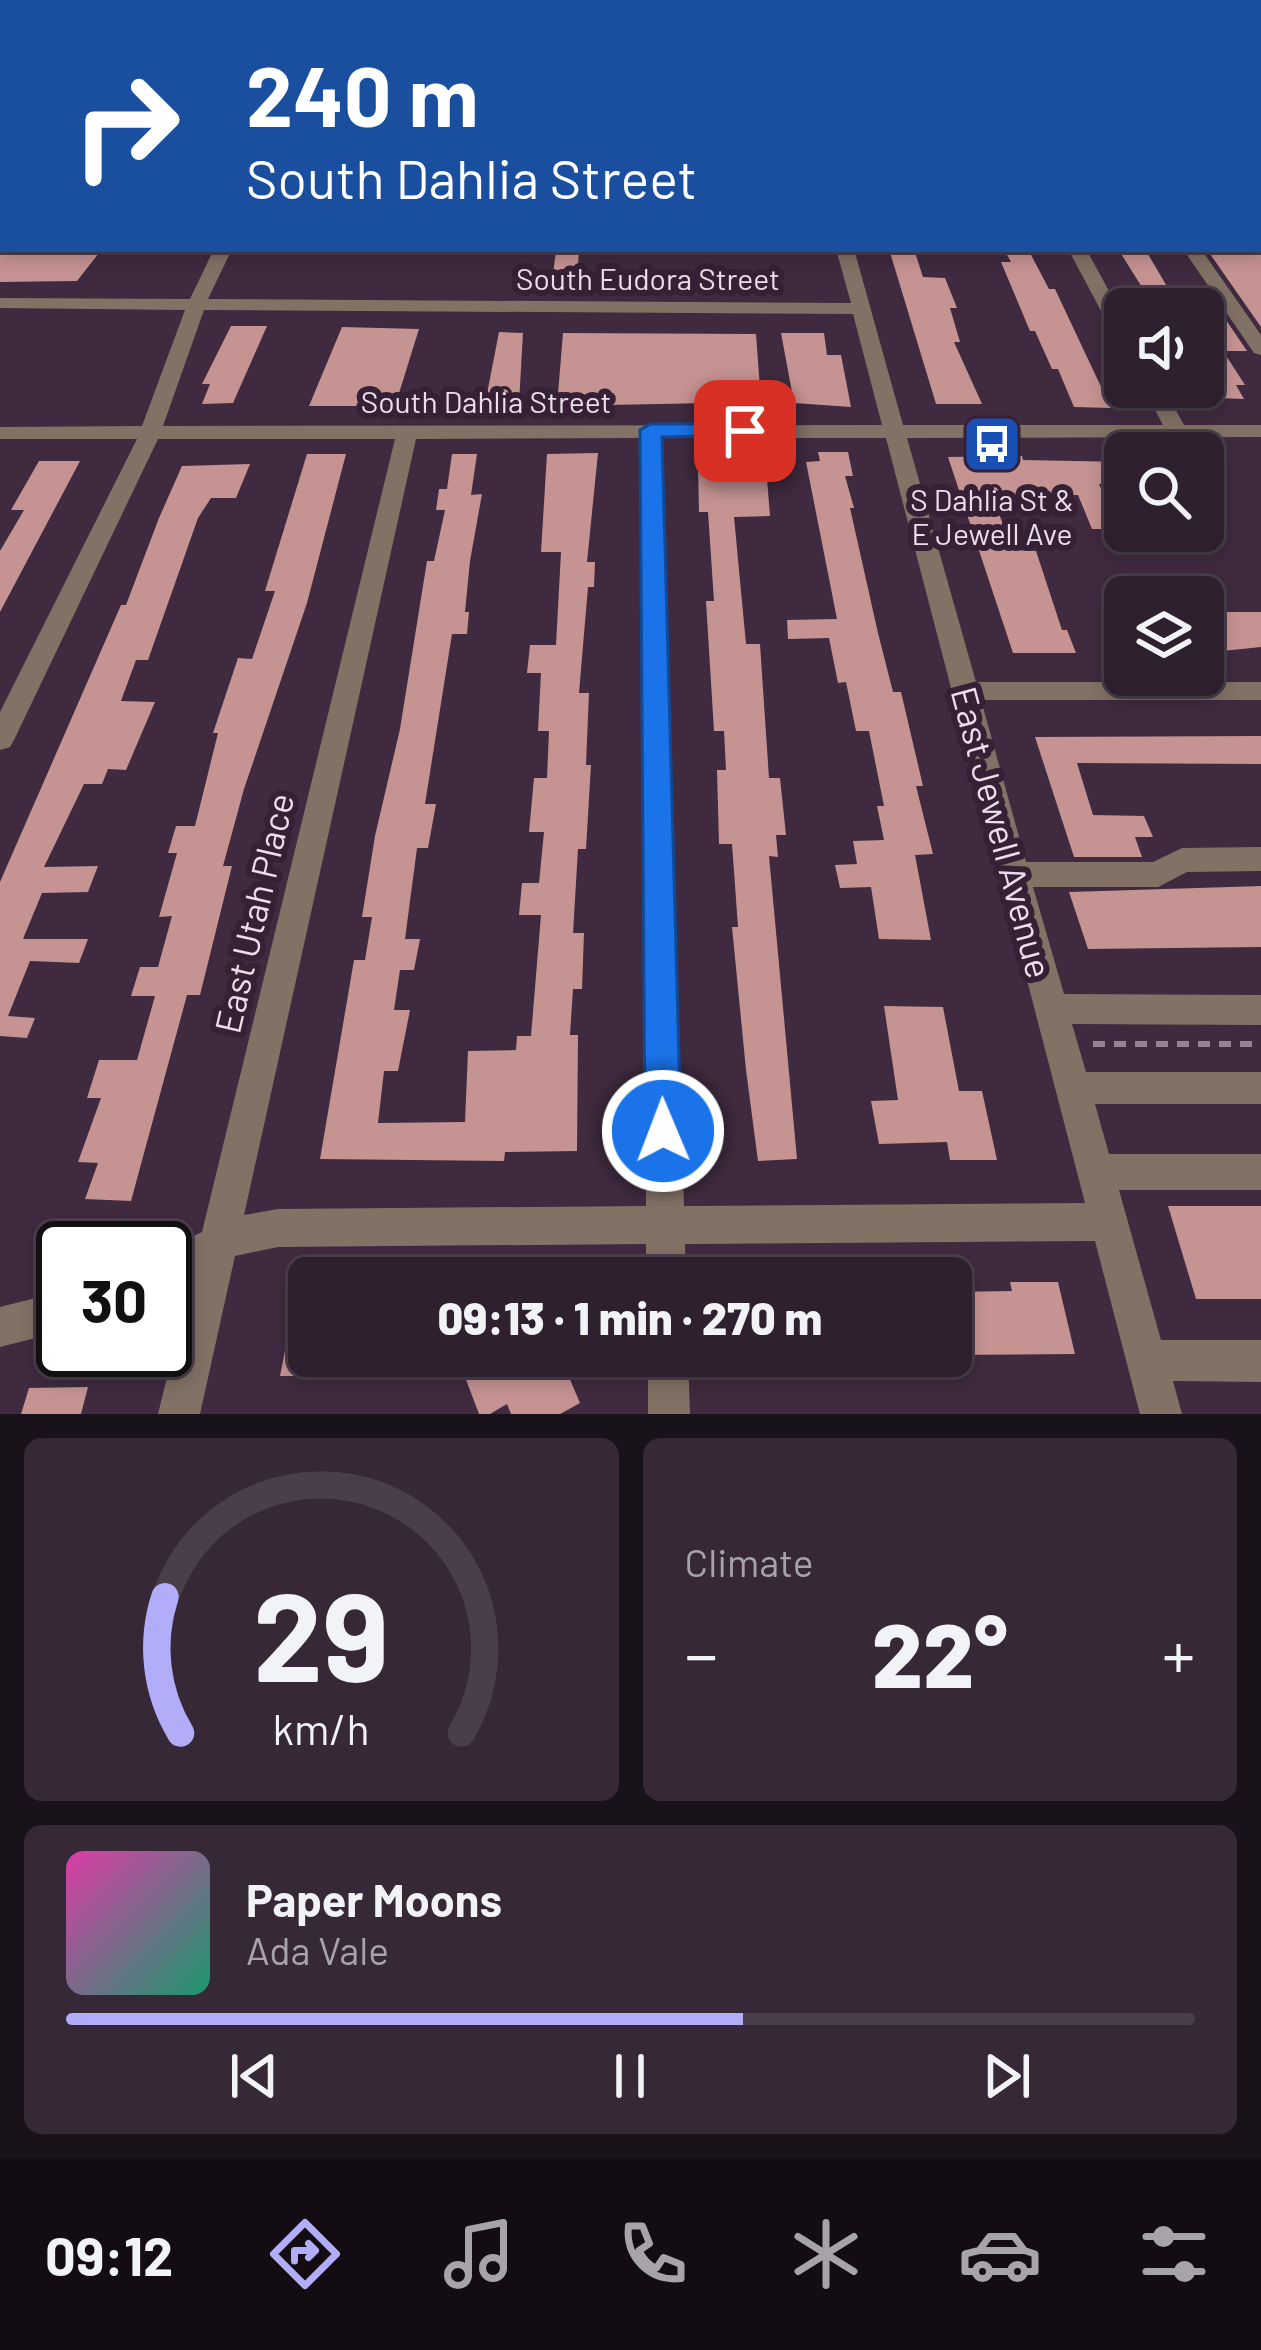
<!DOCTYPE html>
<meta charset="utf-8">
<style>
:root{--surface:#2f202f;--page:#372837;--text:#f1f3f6;--muted:#a7a3aa;--line:#4a3e4b;--accent:#b2adf9}
body{margin:0;font-family:Barlow,sans-serif;background:var(--page);color:var(--text);height:100vh;display:flex;flex-direction:column;font-size:45px;white-space:nowrap}
*{box-sizing:border-box;margin:0}
p{font-size:39px;color:var(--muted)}
.icon{flex:none;width:66px;height:66px;fill:none;stroke:currentColor;stroke-width:2;stroke-linecap:round;stroke-linejoin:round}
.map{position:relative;height:1414px;overflow:hidden}
.panel{display:flex;flex-direction:column;gap:24px;padding:24px;background:#1a121a;flex:1}
.panel>*{flex:none}
.guide{position:absolute;left:0px;top:0px;width:1263px;height:252px;box-shadow:0 6px 18px #0003,0 0 0 3px var(--line);background:#1a4fa0;color:#fff;overflow:hidden}
.controls{position:absolute;left:1104px;top:288px;display:grid;gap:24px}
.controls a{display:grid;place-items:center;width:120px;height:120px;border-radius:18px;background:var(--surface);box-shadow:0 6px 18px #0003,0 0 0 3px var(--line);font-size:60px}
.speed{position:absolute;left:36px;top:1221px;display:flex;gap:24px;font-size:60px;font-weight:700;text-align:center}
.speed>*{display:grid;place-content:center;width:156px;height:156px;border-radius:50%;background:var(--surface);box-shadow:0 6px 18px #0003,0 0 0 3px var(--line);line-height:1}
.speed .limit{border:6px solid #111;border-radius:18px;background:#fff;color:#111}
.pin{position:absolute;display:grid;place-items:center;width:102px;height:102px;color:#fff;margin:-51px;border-radius:24px;box-shadow:0 6px 18px #0006}
.me{position:absolute;width:132px;margin:-66px;rotate:359deg;stroke-linejoin:round;filter:drop-shadow(0 0 9px #0008)}
.turn{display:flex;align-items:center;gap:42px;height:252px;padding:0 48px;font-size:54px}
.turn .icon{width:156px;height:156px;stroke-width:2.5}
.turn b{display:block;font-size:84px;line-height:102px}
.big{font-size:90px;font-weight:800;line-height:1.1}
.panel .widget{flex:1;display:flex;flex-direction:column;justify-content:center;gap:18px;min-width:0;padding:0 42px;border-radius:18px;background:var(--page)}
.panel .dial{align-items:center;gap:0}
.dial svg{height:312px;overflow:visible;fill:none;stroke:var(--line);stroke-width:7;stroke-linecap:round;text-anchor:middle}
.dial text{fill:var(--text);stroke:none}
.song{display:flex;align-items:center;gap:36px}
.cover{width:144px;height:144px;border-radius:18px;background:linear-gradient(135deg,hsl(320 70% 55%),hsl(160 70% 35%))}
.played{height:12px;border-radius:6px;background:linear-gradient(90deg,var(--accent) 60%,var(--line) 60%)}
.keys{display:flex;justify-content:space-around;direction:ltr}
.heat{display:flex;justify-content:space-between;align-items:center;font-size:66px;direction:ltr}
.panel .tiles{flex:1;display:grid;gap:24px;grid-template-columns:1fr 1fr}
.widget:last-child{grid-column:span 2}
.trip{position:absolute;left:288px;top:1257px;width:684px;height:120px;border-radius:18px;background:var(--surface);box-shadow:0 6px 18px #0003,0 0 0 3px var(--line);font-weight:800;line-height:120px;text-align:center}
.tab-bar{display:flex;height:192px;justify-content:space-around;align-items:center;background:#130d13;color:var(--muted)}
.tab-bar .icon{width:84px;height:84px}
.tab-bar .active{color:var(--accent)}
.tab-bar b{font-size:54px;color:var(--text)}
.map>svg:first-child{display:block}
</style>
<div class="map">
<svg width="1261" height="1414" viewBox="0 0 1261 1414">
<rect width="100%" height="100%" fill="#3f2a3f"/>
<g fill="#c59392">
<path d="M 889,249 L 914,249 L 923,277 L 945,278 L 957,308 L 950,308 L 960,342 L 954,342 L 982,404 L 936,404 Z"/>
<path d="M 1118,249 L 1145,249 L 1175,300 L 1150,300 Z"/>
<path d="M 556,251 L 579,252 L 576,289 L 551,289 Z"/>
<path d="M 1005,251 L 1029,251 L 1049,289 L 1055,289 L 1111,408 L 1074,407 L 1058,369 L 1052,369 L 1035,331 L 1030,331 L 1001,262 L 1011,262 Z"/>
<path d="M 1208,251 L 1261,252 L 1261,327 Z"/>
<path d="M 99,253 L 77,281 L 0,282 L 0,254 Z"/>
<path d="M 1226,320 L 1247,351 L 1223,351 L 1245,385 L 1236,385 L 1244,399 L 1218,398 L 1211,387 L 1203,387 L 1203,321 Z"/>
<path d="M 231,326 L 267,326 L 233,403 L 202,404 L 210,384 L 202,384 Z"/>
<path d="M 342,327 L 419,329 L 395,406 L 309,406 Z"/>
<path d="M 499,332 L 523,333 L 519,403 L 485,404 Z"/>
<path d="M 563,333 L 756,334 L 761,402 L 557,406 Z"/>
<path d="M 781,333 L 824,333 L 827,355 L 841,355 L 851,407 L 794,403 Z"/>
<path d="M 818,452 L 848,452 L 853,476 L 845,476 L 854,508 L 850,508 L 878,633 L 893,692 L 901,692 L 923,786 L 916,786 L 933,854 L 915,855 L 931,940 L 879,939 L 871,887 L 840,888 L 835,865 L 857,864 L 853,841 L 884,840 L 877,806 L 884,806 L 869,731 L 856,731 L 846,682 L 838,683 L 829,638 L 788,639 L 787,620 L 837,619 L 806,462 L 820,461 Z"/>
<path d="M 598,453 L 587,562 L 595,562 L 594,587 L 588,587 L 579,693 L 589,693 L 586,765 L 591,765 L 586,849 L 578,849 L 573,933 L 584,933 L 582,989 L 573,989 L 570,1035 L 578,1035 L 577,1151 L 505,1152 L 504,1161 L 320,1159 L 354,960 L 365,960 L 372,917 L 362,917 L 375,836 L 400,729 L 427,561 L 434,561 L 445,510 L 436,510 L 439,489 L 447,489 L 452,454 L 477,454 L 471,495 L 482,494 L 470,561 L 465,612 L 469,612 L 467,634 L 452,634 L 425,804 L 436,804 L 428,848 L 417,848 L 405,939 L 420,939 L 414,970 L 400,970 L 394,1010 L 410,1010 L 398,1071 L 384,1071 L 378,1123 L 465,1122 L 468,1051 L 516,1050 L 517,1036 L 531,1036 L 541,915 L 519,915 L 522,883 L 539,883 L 544,832 L 529,832 L 534,778 L 547,778 L 549,731 L 538,731 L 541,673 L 527,673 L 530,645 L 556,645 L 561,552 L 541,552 L 547,454 Z"/>
<path d="M 307,454 L 346,454 L 307,603 L 244,789 L 223,866 L 232,866 L 200,995 L 187,995 L 131,1201 L 85,1199 L 98,1163 L 78,1162 L 101,1098 L 87,1098 L 99,1060 L 137,1060 L 155,996 L 131,996 L 140,967 L 158,967 L 172,916 L 159,917 L 177,853 L 168,853 L 176,826 L 195,826 L 218,733 L 213,733 L 238,658 L 252,659 L 275,591 L 265,591 Z"/>
<path d="M 702,454 L 765,454 L 770,516 L 734,517 L 746,644 L 760,644 L 769,778 L 780,778 L 786,835 L 776,835 L 778,857 L 769,856 L 797,1159 L 758,1161 L 746,1070 L 732,927 L 738,927 L 732,844 L 719,844 L 717,770 L 726,770 L 724,731 L 714,731 L 706,601 L 714,601 L 708,512 L 699,512 L 698,468 L 703,468 Z"/>
<path d="M 1022,456 L 1023,460 L 1125,462 L 1125,484 L 1099,484 L 1118,529 L 1092,529 L 1078,495 L 999,496 L 1001,501 L 994,501 L 1013,550 L 1036,551 L 1062,630 L 1067,630 L 1076,653 L 1013,653 L 948,457 Z"/>
<path d="M 39,461 L 80,461 L 0,612 L 0,551 L 24,510 L 11,510 Z"/>
<path d="M 250,464 L 236,498 L 211,498 L 198,518 L 148,660 L 136,660 L 121,701 L 155,702 L 126,770 L 108,769 L 102,784 L 84,784 L 44,867 L 98,866 L 88,892 L 42,893 L 23,939 L 88,939 L 79,963 L 30,961 L 8,1016 L 35,1018 L 27,1038 L 0,1036 L 0,882 L 121,605 L 126,605 L 159,518 L 182,466 Z"/>
<path d="M 1203,612 L 1261,612 L 1261,647 L 1203,653 Z"/>
<path d="M 1261,736 L 1261,764 L 1077,763 L 1093,815 L 1144,816 L 1153,837 L 1135,837 L 1142,857 L 1074,857 L 1035,737 Z"/>
<path d="M 1261,886 L 1261,947 L 1088,949 L 1069,892 Z"/>
<path d="M 884,1006 L 943,1007 L 959,1091 L 982,1091 L 997,1160 L 950,1160 L 947,1142 L 879,1144 L 871,1101 L 898,1100 Z"/>
<path d="M 1168,1206 L 1261,1206 L 1261,1299 L 1196,1299 Z"/>
<path d="M 299,1279 L 309,1280 L 309,1356 L 344,1356 L 341,1376 L 280,1376 Z"/>
<path d="M 1010,1282 L 1058,1282 L 1075,1354 L 951,1355 L 951,1292 L 1012,1291 Z"/>
<path d="M 457,1356 L 560,1356 L 580,1403 L 560,1414 L 511,1414 L 507,1404 L 490,1414 L 479,1414 Z"/>
<path d="M 88,1387 L 81,1414 L 21,1414 L 29,1388 Z"/>
</g>
<g fill="none" stroke-linecap="round" stroke-linejoin="round">
<path stroke="#958394" stroke-width="6" stroke-dasharray="12 9" stroke-linecap="butt" d="M 1093,1044 L 1261,1044"/>
<g fill="#827165" fill-rule="evenodd">
<path d="M 773,0 L 785,0 L 786,3 L 774,3 Z"/>
<path d="M 931,0 L 943,0 L 945,3 L 933,3 Z"/>
<path d="M 1092,0 L 1105,0 L 1107,3 L 1094,3 Z"/>
<path d="M 1206,0 L 1219,0 L 1221,3 L 1208,3 Z"/>
<rect x="1260" y="30" width="1" height="9"/>
<rect x="0" y="49" width="3" height="8"/>
<rect x="1260" y="77" width="1" height="8"/>
<path d="M 3,85 L 3,95 L 0,96 L 0,86 Z"/>
<rect x="1260" y="119" width="1" height="8"/>
<rect x="0" y="127" width="3" height="8"/>
<rect x="1260" y="152" width="1" height="10"/>
<rect x="1260" y="184" width="1" height="12"/>
<rect x="0" y="199" width="3" height="10"/>
<path d="M 214,249 L 232,249 L 208,299 L 851,303 L 836,249 L 854,249 L 903,425 L 1163,425 L 1143,387 L 1163,387 L 1184,425 L 1261,425 L 1261,437 L 907,438 L 976,682 L 1261,682 L 1261,700 L 981,700 L 1026,862 L 1153,862 L 1182,848 L 1261,847 L 1261,871 L 1187,872 L 1158,887 L 1033,887 L 1064,994 L 1261,995 L 1261,1025 L 1072,1024 L 1086,1072 L 1261,1072 L 1261,1104 L 1095,1104 L 1109,1154 L 1261,1154 L 1261,1190 L 1119,1190 L 1161,1340 L 1261,1340 L 1261,1382 L 1173,1381 L 1182,1414 L 1140,1414 L 1095,1241 L 685,1244 L 686,1278 L 646,1278 L 646,1244 L 278,1247 L 235,1256 L 200,1414 L 158,1414 L 191,1279 L 165,1291 L 165,1250 L 202,1232 L 395,439 L 158,439 L 14,740 L 10,747 L 0,750 L 0,712 L 137,439 L 0,439 L 0,427 L 142,426 L 185,310 L 0,308 L 0,298 L 190,299 ZM 204,310 L 853,314 L 882,425 L 163,426 ZM 641,438 L 646,1206 L 278,1209 L 244,1215 L 416,439 ZM 662,438 L 886,438 L 1085,1203 L 684,1206 Z"/>
<path d="M 1068,249 L 1086,249 L 1125,320 L 1125,343 L 1115,337 Z"/>
<path d="M 1183,249 L 1201,249 L 1261,335 L 1261,355 L 1254,353 Z"/>
<path d="M 63,1291 L 63,1331 L 0,1347 L 0,1307 Z"/>
<path d="M 648,1356 L 688,1356 L 690,1414 L 648,1414 Z"/>
</g>
</g>
<path fill="#1a73e8" stroke="#114b97" stroke-width="3" d="M 745,424 L 755,431 L 752,435 L 662,437 L 681,1131 L 676,1144 L 663,1149 L 650,1144 L 645,1131 L 640,430 L 651,424 Z"/>
<defs>
<symbol id="bus-square" viewBox="-11 -11 22 22"><rect x="-9" y="-9" width="18" height="18" rx="4" fill="#1a4fb4" stroke="#352035"/><path d="M-5-6H5V4H4V6H2V4H-2V6H-4V4H-5ZM-3.5-4V0h7V-4ZM-3.5 1.2v1.5H-2V1.2ZM2 1.2v1.5H3.5V1.2Z" fill="#fff"/></symbol>
</defs>
<g fill-rule="evenodd">
<use href="#bus-square" x="959" y="411" width="66" height="66"/>
</g>
<g text-anchor="middle" dominant-baseline="central" stroke-width="12" stroke-linejoin="round" paint-order="stroke">
<g font-size="30" fill="#ebddea" stroke="#352035">
<text x="648" y="278">South Eudora Street</text>
<text x="486" y="401">South Dahlia Street</text>
</g>
<g font-size="30" fill="#ebddea" stroke="#352035">
<text x="992" y="499">S Dahlia St &amp;<tspan x="992" dy="34">E Jewell Ave</tspan></text>
</g>
<g font-size="36" fill="#ebddea" stroke="#352035">
<text transform="translate(1003 832) rotate(75)">East Jewell Avenue</text>
<text transform="translate(253 913) rotate(-77)">East Utah Place</text>
</g>
</g>
</svg>
<div class="controls">
<a><svg class="icon" aria-label="sound" viewBox="0 0 24 24"><path d="M4 9h4l5-4v14l-5-4H4zM17 9q2 3 0 6"/></svg></a>
<a><svg class="icon" aria-label="search" viewBox="0 0 24 24"><circle cx="10" cy="10" r="6"/><path d="M15 15l6 6"/></svg></a>
<a><svg class="icon" aria-label="layers" viewBox="0 0 24 24"><path d="M12 4l9 5-9 5-9-5zM3 14l9 5 9-5"/></svg></a>
</div>
<div class="speed"><div class="limit">30</div></div>
<div class="pin" style="left:745px;top:431px;background:#d93025"><svg class="icon" aria-label="arrive" viewBox="0 0 24 24"><path d="M6 21V4h12l-3 4 3 4H6"/></svg></div>
<svg class="me" style="left:663px;top:1131px" viewBox="-20 -20 40 40"><circle r="17" fill="#1a73e8" stroke="#fff" stroke-width="3"/><path d="M0-11L8 9 0 5-8 9z" fill="#fff"/></svg>
<div class="trip">09:13 · 1 min · 270 m</div>
<div class="guide">
<div class="turn"><svg class="icon" aria-label="right" viewBox="0 0 24 24"><path d="M7 20v-9h11M14 6l5 5-5 5"/></svg><div><b>240 m</b>South Dahlia Street</div></div>
</div>
</div>
<section class="panel">
<div class="tiles">
<div class="widget dial"><svg viewBox="0 0 100 80">
<path d="M14 69A42 42 0 1 1 86 69"/>
<path d="M14 69A42 42 0 0 1 10 34" stroke="#b2adf9"/>
<text x="50" y="56" font-size="32" font-weight="700">29</text>
<text x="50" y="72" font-size="11">km/h</text>
</svg></div>
<div class="widget"><p>Climate</p>
<div class="heat"><a>−</a><b class="big">22°</b><a>+</a></div>
</div>
<div class="widget">
<div class="song"><i class="cover"></i><div><b>Paper Moons</b><p>Ada Vale</p></div></div>
<div class="played"></div>
<div class="keys"><svg class="icon" aria-label="previous" viewBox="0 0 24 24"><path d="M18 5L8 12l10 7zM5 5v14"/></svg><svg class="icon" aria-label="pause" viewBox="0 0 24 24"><path d="M8 5v14M16 5v14"/></svg><svg class="icon" aria-label="next" viewBox="0 0 24 24"><path d="M6 5l10 7-10 7zM19 5v14"/></svg></div>
</div>
</div>
</section>
<nav class="tab-bar">
<b>09:12</b>
<svg class="icon active" aria-label="directions" viewBox="0 0 24 24"><path d="M12 3l9 9-9 9-9-9zM9 14v-3h6M13 9l2 2-2 2"/></svg>
<svg class="icon" aria-label="music" viewBox="0 0 24 24"><path d="M9 18V5l10-2v13"/><circle cx="6" cy="18" r="3"/><circle cx="16" cy="16" r="3"/></svg>
<svg class="icon" aria-label="phone" viewBox="0 0 24 24"><path d="M5 4h4l2 5-3 2q2 4 5 5l2-3 5 2v4C11 20 4 13 5 4z"/></svg>
<svg class="icon" aria-label="climate" viewBox="0 0 24 24"><path d="M12 3v18M4 7l16 10M4 17L20 7"/></svg>
<svg class="icon" aria-label="car" viewBox="0 0 24 24"><path d="M5 17H2v-5l4-1 3-4h7l3 4 3 1v5h-3M9 17h6M6 11h13"/><circle cx="7" cy="17" r="2"/><circle cx="17" cy="17" r="2"/></svg>
<svg class="icon" aria-label="filters" viewBox="0 0 24 24"><path d="M4 7h16M4 17h16"/><circle cx="9" cy="7" r="2"/><circle cx="15" cy="17" r="2"/></svg>
</nav>
